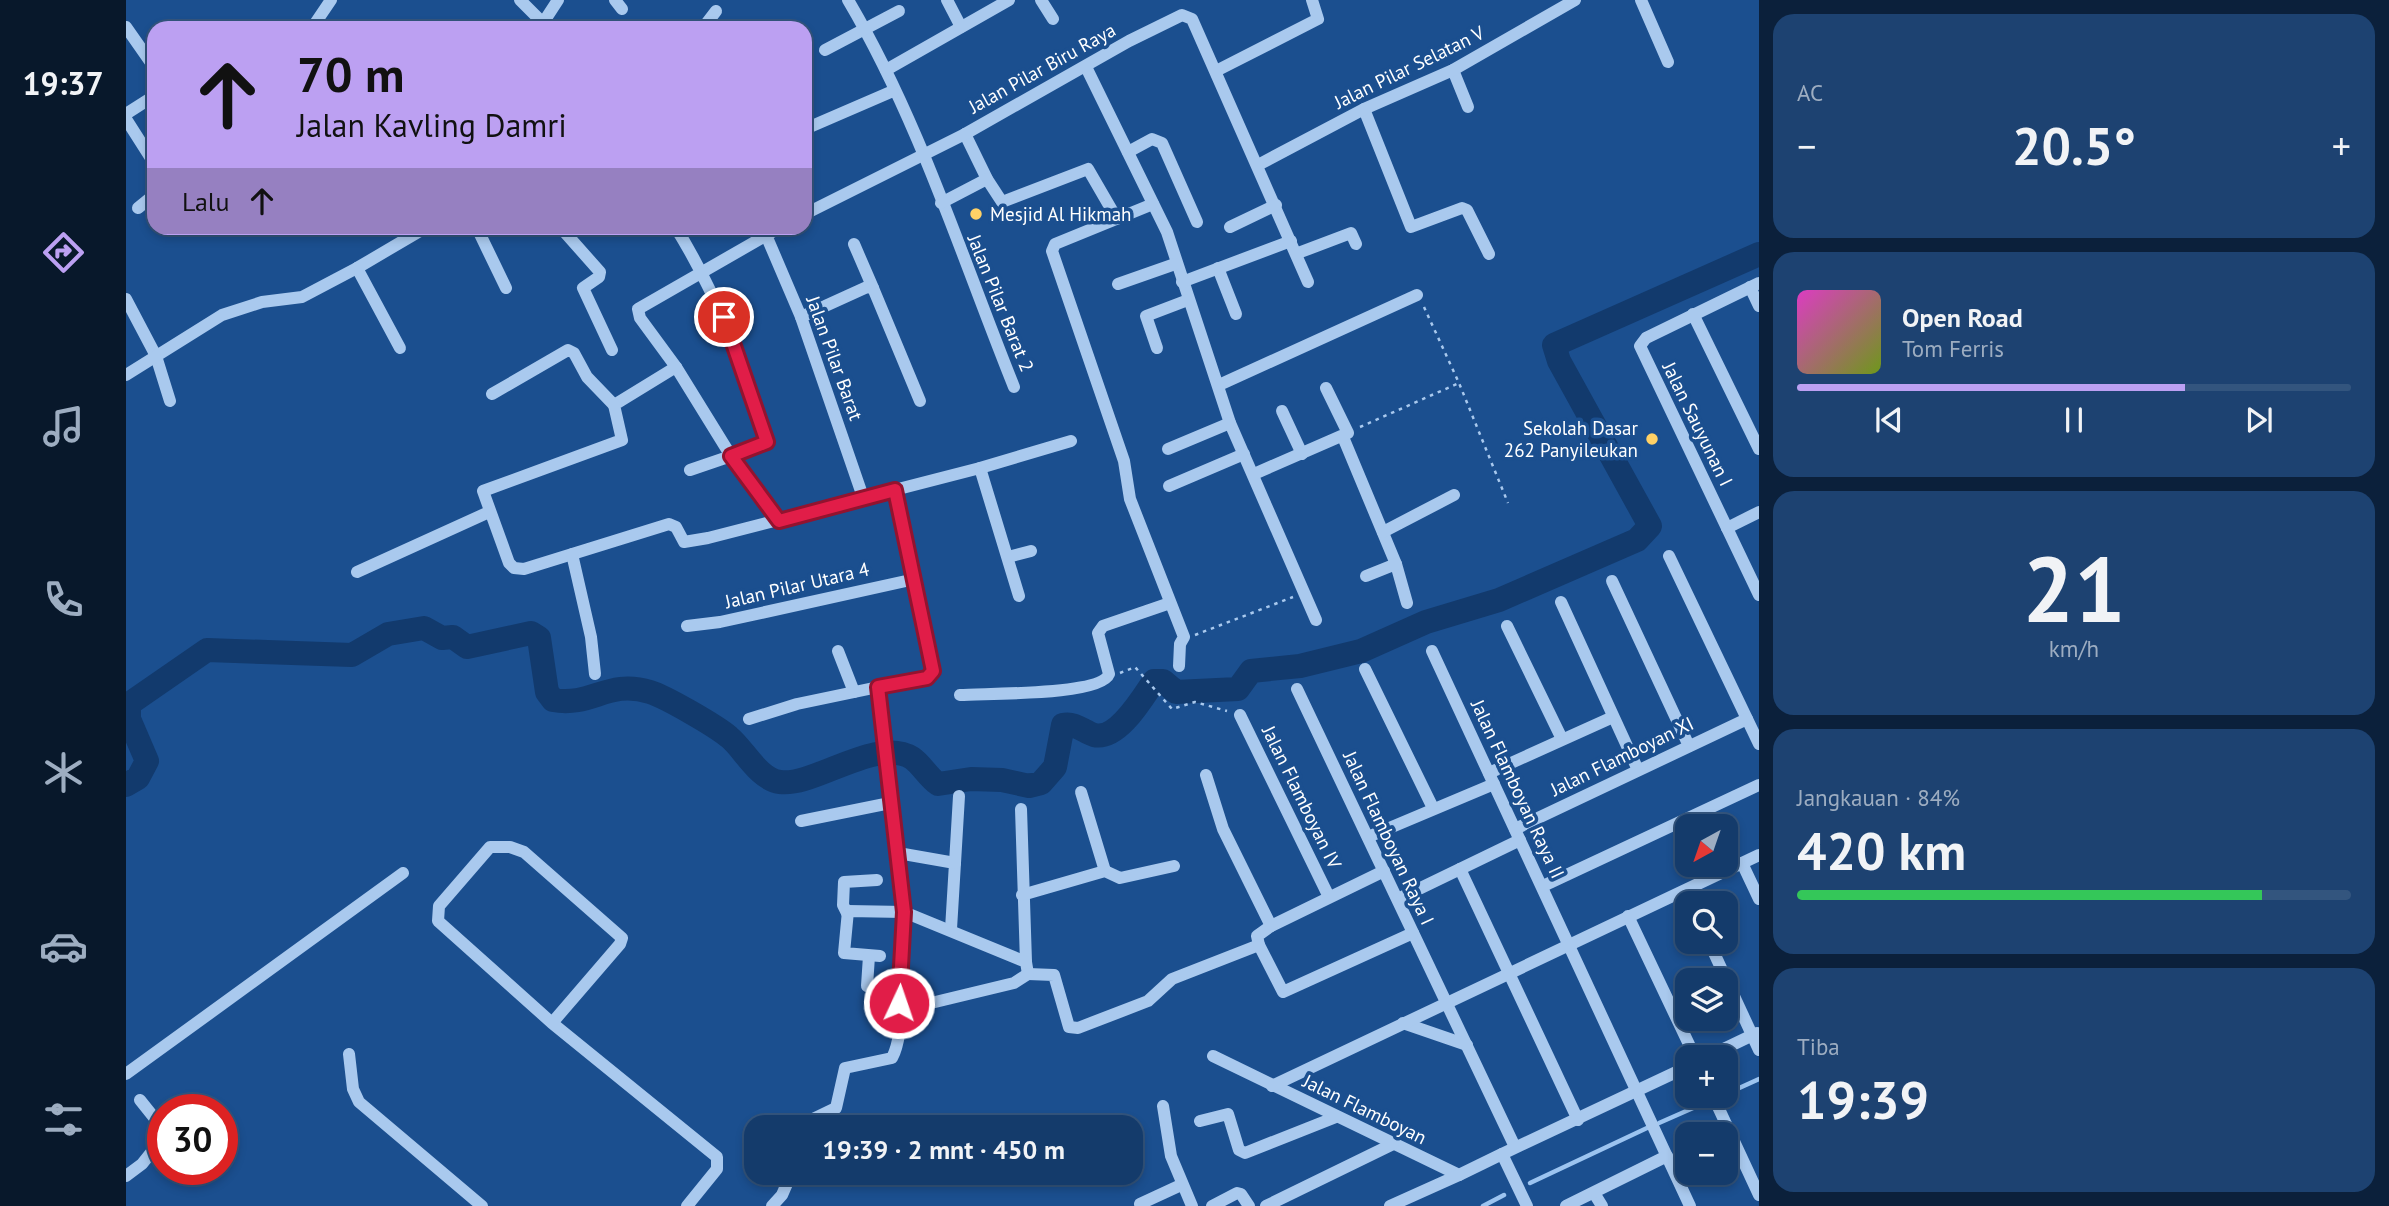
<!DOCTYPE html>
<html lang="id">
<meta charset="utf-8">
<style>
:root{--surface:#143b6b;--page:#1d4271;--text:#f1f3f6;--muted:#9dadc1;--line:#33557e;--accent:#bca0f2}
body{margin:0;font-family:"PT Sans",sans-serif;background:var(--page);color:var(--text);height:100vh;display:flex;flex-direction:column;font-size:26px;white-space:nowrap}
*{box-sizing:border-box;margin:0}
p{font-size:23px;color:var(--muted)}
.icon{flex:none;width:38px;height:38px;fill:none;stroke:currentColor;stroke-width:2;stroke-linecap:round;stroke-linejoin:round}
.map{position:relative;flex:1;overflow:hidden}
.side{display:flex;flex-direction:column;gap:14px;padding:14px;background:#0b203b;width:630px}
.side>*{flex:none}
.hud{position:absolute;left:21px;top:21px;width:665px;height:214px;border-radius:21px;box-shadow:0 4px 10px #0003,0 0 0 2px var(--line);background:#bca0f2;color:#111;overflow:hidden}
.needle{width:46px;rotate:220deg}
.controls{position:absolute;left:1549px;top:814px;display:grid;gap:14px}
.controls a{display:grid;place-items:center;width:63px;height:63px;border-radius:14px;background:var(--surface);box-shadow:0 4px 10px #0003,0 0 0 2px var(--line);font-size:35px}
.speed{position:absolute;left:21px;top:1094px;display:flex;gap:14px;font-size:35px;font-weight:700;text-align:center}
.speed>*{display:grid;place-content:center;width:91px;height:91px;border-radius:50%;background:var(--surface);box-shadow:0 4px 10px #0003,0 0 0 2px var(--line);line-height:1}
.speed .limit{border:10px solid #d22;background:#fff;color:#111}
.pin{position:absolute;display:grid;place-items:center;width:60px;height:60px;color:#fff;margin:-30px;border:4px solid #fff;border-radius:50%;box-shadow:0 2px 7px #0007}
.me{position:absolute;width:77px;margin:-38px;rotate:3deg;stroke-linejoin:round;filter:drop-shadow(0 0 5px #0008)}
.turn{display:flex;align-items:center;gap:24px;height:147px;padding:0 35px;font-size:32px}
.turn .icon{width:91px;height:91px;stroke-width:2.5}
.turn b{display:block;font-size:49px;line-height:60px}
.then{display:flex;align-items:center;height:66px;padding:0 35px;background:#0003;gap:14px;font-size:26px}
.big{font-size:52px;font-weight:600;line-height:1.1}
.side .tile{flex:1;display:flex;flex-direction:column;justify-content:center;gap:10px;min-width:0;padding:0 24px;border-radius:21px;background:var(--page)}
.side .dial{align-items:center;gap:0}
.dial b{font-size:91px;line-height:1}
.song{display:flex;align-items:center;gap:21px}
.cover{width:84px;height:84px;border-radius:10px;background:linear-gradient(135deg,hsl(310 70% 55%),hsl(80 70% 35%))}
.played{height:7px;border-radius:4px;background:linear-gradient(90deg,var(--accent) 70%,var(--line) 70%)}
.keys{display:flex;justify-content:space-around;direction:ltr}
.heat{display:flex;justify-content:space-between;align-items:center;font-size:38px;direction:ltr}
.charge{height:10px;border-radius:5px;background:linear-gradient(90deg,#34c759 84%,var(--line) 0)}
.trip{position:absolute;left:618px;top:1115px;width:399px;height:70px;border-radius:21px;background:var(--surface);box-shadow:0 4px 10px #0003,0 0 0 2px var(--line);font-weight:600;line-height:70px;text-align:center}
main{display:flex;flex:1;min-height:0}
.tab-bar{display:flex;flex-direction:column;width:126px;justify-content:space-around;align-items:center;background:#08182b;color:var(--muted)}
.tab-bar .icon{width:49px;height:49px}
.tab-bar .current{color:var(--accent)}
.tab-bar b{font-size:32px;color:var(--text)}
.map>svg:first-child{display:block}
</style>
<main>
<nav class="tab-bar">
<b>19:37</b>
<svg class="icon current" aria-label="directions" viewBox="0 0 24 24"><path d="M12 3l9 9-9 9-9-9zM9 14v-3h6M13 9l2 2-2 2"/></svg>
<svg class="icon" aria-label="music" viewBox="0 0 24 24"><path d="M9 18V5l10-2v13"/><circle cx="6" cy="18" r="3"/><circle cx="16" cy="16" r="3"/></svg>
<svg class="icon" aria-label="phone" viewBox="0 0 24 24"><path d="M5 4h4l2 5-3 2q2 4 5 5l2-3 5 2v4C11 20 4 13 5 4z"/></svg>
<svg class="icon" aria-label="climate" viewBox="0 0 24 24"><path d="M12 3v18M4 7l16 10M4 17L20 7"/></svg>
<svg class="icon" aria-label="car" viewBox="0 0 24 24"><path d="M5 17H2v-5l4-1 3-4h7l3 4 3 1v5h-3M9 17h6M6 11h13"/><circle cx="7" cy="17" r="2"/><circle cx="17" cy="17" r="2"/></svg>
<svg class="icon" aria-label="filters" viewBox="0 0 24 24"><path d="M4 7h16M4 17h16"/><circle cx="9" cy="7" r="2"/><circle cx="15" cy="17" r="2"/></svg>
</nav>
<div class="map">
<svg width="1633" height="1206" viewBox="0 0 1633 1206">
<rect width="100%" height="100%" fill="#1b4f8f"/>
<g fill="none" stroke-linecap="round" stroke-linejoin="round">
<g stroke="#9cc4f0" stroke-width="4.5">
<path d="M 1600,1094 L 1633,1079"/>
<path d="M 1533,1123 L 1583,1101"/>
<path d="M 1404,1183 L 1521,1128"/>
<path d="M 1357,1206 L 1378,1195"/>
</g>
<path stroke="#123a6d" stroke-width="24" d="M 0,785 L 12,778 L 21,761 L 3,719 L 3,704 L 81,650 L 226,655 L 262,634 L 298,628 L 316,638 L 327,637 L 341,647 L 405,633 L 413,638 L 421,692 L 427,700 C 467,707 481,679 524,692 C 540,697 590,726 603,737 C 618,749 632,779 654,782 C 688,787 750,736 786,758 C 795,764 802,777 812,784 L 845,779 L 876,780 L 903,786 L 915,783 L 929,767 L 937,725 C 949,722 958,732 968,735 C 992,741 1017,697 1028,681 L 1037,681 L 1050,692 L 1112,689 L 1125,671 L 1174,666 L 1235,651 L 1300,622 L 1373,600 L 1511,540 L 1524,526 L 1433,361 L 1428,345 L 1633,254"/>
<g stroke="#a9c9ee" stroke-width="2.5" stroke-dasharray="3.5 5" stroke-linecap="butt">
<path d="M 1298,307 L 1333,383 L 1382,503"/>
<path d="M 1234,427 L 1333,383"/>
<path d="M 1069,635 L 1167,597"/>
<path d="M 994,673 L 1009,667 L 1046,709 L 1069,702 L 1101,711"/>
</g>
<g stroke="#a9c9ee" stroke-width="12">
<path d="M 394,0 L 417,23 L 413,28"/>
<path d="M 489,0 L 496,9"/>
<path d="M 722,0 C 793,120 836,258 888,387"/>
<path d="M 821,0 L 835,27"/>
<path d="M 915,0 L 927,19"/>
<path d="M 1515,0 L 1542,62"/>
<path d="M 417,23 L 432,0"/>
<path d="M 0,27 L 28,67"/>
<path d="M 186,28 L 205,0"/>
<path d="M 577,28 L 590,11"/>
<path d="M 699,50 L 773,11"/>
<path d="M 960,67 L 1041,232 L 1104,423 L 1190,620"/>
<path d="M 760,70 L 883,0"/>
<path d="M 1327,70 L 1342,107"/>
<path d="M 1090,71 L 1192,19 L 1186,0"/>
<path d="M 1238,109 L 1285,227 L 1336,208 L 1341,210 L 1363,254"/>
<path d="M 0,114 L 28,96"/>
<path d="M 0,119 L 28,163"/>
<path d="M 679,129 L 767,91"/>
<path d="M 839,134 L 861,179 L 876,202 L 962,169 L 991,219"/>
<path d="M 1002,152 L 1026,139 L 1036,143 L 1071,222"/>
<path d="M 1132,165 L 1238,109 L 1327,70 L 1449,0"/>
<path d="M 815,203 L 861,179"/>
<path d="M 1027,204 L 929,244 L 926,251 L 998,461 L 1004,499 L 1058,637 L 1054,644 L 1053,666"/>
<path d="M 12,208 L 28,195"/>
<path d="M 679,214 L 839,134 L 1003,41 L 1056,15 L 1066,19 L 1182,282"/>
<path d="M 1104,227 L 1150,205"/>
<path d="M 351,228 L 380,288"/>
<path d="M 435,228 L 474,272 L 473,277 L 457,288 L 486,350"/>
<path d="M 550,228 C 591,294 616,363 641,437 L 638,445 L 605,456 L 550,367 L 514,318 L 512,309 L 653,228"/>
<path d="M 640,235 L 675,317 L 737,497"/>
<path d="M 728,244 L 747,288"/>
<path d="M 1172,253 L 1225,233 L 1230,244"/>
<path d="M 231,268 L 274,348"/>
<path d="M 1092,268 L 1110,314"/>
<path d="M 1056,282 L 1165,241"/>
<path d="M 1633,283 L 1520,338 L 1514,346 L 1633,595"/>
<path d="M 992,284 L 1049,264"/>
<path d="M 1624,287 L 1633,306"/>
<path d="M 0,299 L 30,356 L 44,401"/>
<path d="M 1567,314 L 1633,449"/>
<path d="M 675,317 L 741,287 L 747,288 L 794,401"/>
<path d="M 1031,348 L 1020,316 L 1062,300"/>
<path d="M 550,367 L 488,405 L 496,440 L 357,491 L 383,563 L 388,568 L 398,569 L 543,524 L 550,527 L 558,542 L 582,538 L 854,468 L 945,441"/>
<path d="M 0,375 L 96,315 L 136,302 L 176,297 L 231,268 L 299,228"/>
<path d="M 1093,385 L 1291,295"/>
<path d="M 366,394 L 442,350 L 448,353 L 461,377 L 488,405"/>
<path d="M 1156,411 L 1176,454"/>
<path d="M 1217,437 L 1270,564 L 1281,603"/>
<path d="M 1042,449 L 1104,423"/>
<path d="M 854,468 L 893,596"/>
<path d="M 564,470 L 605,456 L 653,521"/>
<path d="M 1128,474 L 1222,433 L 1200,388"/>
<path d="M 1043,486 L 1118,454"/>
<path d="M 1601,528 L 1633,512"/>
<path d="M 1257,532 L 1328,495"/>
<path d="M 446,554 L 465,637 L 469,674"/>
<path d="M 1543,556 L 1633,744"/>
<path d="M 882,557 L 905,551"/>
<path d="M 231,572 L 363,512"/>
<path d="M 1240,576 L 1270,564"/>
<path d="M 1486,581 L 1563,746"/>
<path d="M 1435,602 L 1512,770"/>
<path d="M 561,626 L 594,622 L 789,579"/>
<path d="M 1381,626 L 1436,739"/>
<path d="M 712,651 L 728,692"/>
<path d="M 1306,651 L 1564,1206"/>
<path d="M 1239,669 L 1307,808"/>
<path d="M 1171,689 L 1389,1147"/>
<path d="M 834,695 C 859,693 975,696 983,674 L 972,633 L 977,626 L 1044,603"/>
<path d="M 1114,715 L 1203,897"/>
<path d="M 623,719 L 671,704 L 805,676 L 807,671 L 769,490"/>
<path d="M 1363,773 L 1487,717"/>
<path d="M 1080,775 L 1097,829 L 1145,926"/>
<path d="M 955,792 L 979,871"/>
<path d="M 895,809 L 900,962"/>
<path d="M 675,821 L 764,803"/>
<path d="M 1389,829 L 1621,719"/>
<path d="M 1242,837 L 1368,784"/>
<path d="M 772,853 L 829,863 L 825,929"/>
<path d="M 829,863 L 833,796"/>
<path d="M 1616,863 L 1633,899"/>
<path d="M 1334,869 L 1452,1120"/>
<path d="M 1258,871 L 1145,926 L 1131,936 L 1133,945 L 1157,992 L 1287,933"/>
<path d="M 1417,886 L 1633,785"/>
<path d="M 896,895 L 979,871 L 994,878 L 1048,866"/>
<path d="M 1272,899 L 1394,840"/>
<path d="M 721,913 L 717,905 L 718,882 L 751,880"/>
<path d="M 1502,916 L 1569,1057"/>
<path d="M 1583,942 L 1633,1050"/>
<path d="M 754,956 L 718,953 L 722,911 L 778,912 L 900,962 L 902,974"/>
<path d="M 902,974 L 928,975 L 943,1027 L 952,1028 L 1022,1001 L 1046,979 L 1133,945"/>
<path d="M 741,986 L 743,956"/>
<path d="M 776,1010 L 888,983 L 902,974"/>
<path d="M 426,1023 L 494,944 L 496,938 L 398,852 L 384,847 L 364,847 L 313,906 L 312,921 L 426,1023 L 591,1157 L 591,1169 L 561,1206"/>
<path d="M 1277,1023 L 1341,1045"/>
<path d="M 223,1054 L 227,1089 L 233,1102 L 356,1206"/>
<path d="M 1087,1056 L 1333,1175 L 1376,1154"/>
<path d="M 1581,1057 L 1631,1033"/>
<path d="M 0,1074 L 277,873"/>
<path d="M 1146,1086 L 1633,855"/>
<path d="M 1587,1096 L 1633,1195"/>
<path d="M 1037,1106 L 1045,1156 L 1066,1206"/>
<path d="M 1074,1121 L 1102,1114 L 1113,1150 L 1119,1153 L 1210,1117"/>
<path d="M 678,1127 L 681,1122 L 710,1108 L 719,1068 L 766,1058 C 772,1047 778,1015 773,1004 L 778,912 L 752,687"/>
<path d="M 0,1176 L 16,1164 L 36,1139 L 34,1125 L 14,1100"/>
<path d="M 1468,1193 L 1476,1206"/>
<path d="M 1014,1204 L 1055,1185"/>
<path d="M 646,1206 L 656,1195 L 666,1172"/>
<path d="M 1086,1206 L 1111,1193 L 1115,1194 L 1123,1206"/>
<path d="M 1140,1206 L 1267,1144"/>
<path d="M 1264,1206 L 1333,1175"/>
<path d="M 1401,1206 L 1376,1154 L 1561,1067"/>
<path d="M 1440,1206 L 1541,1156"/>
</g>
</g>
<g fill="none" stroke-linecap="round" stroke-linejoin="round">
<defs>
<path id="route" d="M 598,317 L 641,442 L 605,456 L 653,521 L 769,490 L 807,671 L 801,678 L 752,687 L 778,912 L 773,1003"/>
</defs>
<use href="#route" stroke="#92132f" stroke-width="18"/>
<use href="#route" stroke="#e11d48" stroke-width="12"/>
</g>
<g fill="#ffd166" stroke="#1b4f8f" stroke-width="2.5">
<circle cx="850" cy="214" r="7"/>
<circle cx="1526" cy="439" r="7"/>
</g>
<g text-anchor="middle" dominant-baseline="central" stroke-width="7" stroke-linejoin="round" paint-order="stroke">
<g font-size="19" fill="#fff" stroke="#1b4f8f">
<text transform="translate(1283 67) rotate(-26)">Jalan Pilar Selatan V</text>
<text transform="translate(916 68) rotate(-29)">Jalan Pilar Biru Raya</text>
<text transform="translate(875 303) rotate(68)">Jalan Pilar Barat 2</text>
<text transform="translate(709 358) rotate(70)">Jalan Pilar Barat</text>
<text transform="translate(1572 424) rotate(64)">Jalan Sauyunan I</text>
<text transform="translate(671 585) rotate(-13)">Jalan Pilar Utara 4</text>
<text transform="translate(1496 756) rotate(-26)">Jalan Flamboyan XI</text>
<text transform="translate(1392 789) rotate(65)">Jalan Flamboyan Raya II</text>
<text transform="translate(1176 797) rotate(64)">Jalan Flamboyan IV</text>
<text transform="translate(1263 838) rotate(65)">Jalan Flamboyan Raya I</text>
<text transform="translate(1239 1109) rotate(26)">Jalan Flamboyan</text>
</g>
<g font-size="19" fill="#fff" stroke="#1b4f8f" text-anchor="start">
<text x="864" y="214">Mesjid Al Hikmah</text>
<text x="1512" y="428" text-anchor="end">Sekolah Dasar<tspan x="1512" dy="22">262 Panyileukan</tspan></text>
</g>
</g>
</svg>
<div class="controls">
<a><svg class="needle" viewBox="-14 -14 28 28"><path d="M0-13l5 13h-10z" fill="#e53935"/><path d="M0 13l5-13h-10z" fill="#9dadc1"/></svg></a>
<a><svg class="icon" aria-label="search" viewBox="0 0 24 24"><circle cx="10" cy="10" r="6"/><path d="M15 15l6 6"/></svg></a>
<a><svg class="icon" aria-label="layers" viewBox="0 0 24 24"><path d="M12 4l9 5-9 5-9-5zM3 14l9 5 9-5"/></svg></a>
<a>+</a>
<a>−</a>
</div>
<div class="speed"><div class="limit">30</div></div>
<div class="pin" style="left:598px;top:317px;background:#d93025"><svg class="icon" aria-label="arrive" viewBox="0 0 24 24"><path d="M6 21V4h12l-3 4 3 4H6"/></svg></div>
<svg class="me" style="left:773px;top:1003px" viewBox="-20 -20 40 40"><circle r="17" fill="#e11d48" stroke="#fff" stroke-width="3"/><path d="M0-11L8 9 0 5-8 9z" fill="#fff"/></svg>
<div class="trip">19:39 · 2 mnt · 450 m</div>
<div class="hud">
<div class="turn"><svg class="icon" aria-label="ahead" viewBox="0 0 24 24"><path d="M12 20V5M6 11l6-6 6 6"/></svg><div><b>70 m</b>Jalan Kavling Damri</div></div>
<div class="then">Lalu<svg class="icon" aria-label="ahead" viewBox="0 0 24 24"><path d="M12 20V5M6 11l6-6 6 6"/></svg></div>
</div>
</div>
<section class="side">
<div class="tile"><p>AC</p>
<div class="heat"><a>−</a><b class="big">20.5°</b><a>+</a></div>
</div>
<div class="tile">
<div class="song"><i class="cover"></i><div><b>Open Road</b><p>Tom Ferris</p></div></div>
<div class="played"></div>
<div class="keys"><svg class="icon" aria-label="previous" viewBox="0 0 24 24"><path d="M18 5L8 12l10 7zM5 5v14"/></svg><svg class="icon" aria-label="pause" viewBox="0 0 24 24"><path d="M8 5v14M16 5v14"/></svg><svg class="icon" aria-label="next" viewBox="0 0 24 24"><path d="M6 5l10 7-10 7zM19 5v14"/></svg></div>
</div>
<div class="tile dial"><b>21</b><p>km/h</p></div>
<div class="tile"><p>Jangkauan · 84%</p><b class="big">420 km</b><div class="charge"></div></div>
<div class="tile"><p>Tiba</p><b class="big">19:39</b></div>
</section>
</main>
